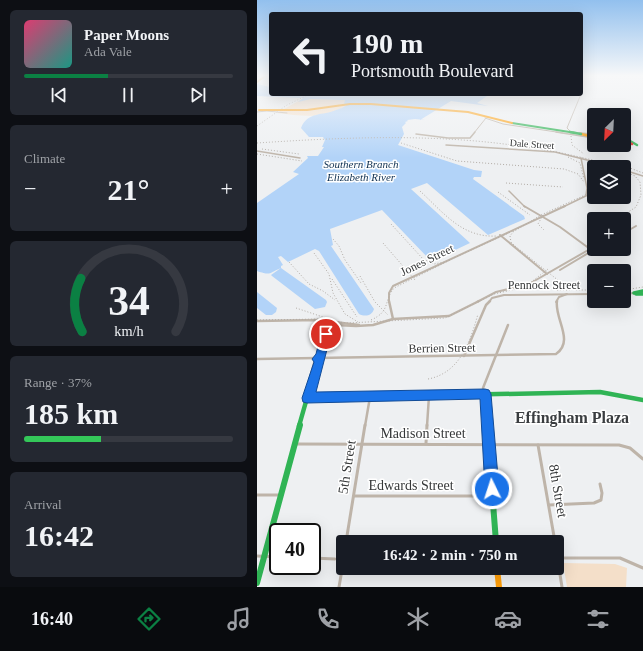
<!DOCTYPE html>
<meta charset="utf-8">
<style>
:root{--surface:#171b24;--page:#242831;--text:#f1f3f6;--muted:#9ea1a6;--line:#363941;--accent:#0b8043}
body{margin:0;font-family:"Times New Roman",serif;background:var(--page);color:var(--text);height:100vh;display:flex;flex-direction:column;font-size:15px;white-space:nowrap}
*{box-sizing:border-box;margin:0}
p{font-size:13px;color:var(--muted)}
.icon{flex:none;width:22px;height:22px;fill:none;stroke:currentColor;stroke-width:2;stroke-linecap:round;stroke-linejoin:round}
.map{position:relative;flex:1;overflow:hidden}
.sheet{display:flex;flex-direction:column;gap:10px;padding:10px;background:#0d0f14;width:257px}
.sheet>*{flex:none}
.hud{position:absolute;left:12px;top:12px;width:314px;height:84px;border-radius:4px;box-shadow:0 4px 16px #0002;background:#171b24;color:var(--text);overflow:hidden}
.needle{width:26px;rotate:204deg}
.buttons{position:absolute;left:330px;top:108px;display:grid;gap:8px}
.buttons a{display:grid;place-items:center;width:44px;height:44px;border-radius:4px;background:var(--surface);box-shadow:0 4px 16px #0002;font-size:20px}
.speed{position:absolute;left:12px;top:523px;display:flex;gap:8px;font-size:20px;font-weight:700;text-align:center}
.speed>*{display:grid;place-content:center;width:52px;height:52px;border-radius:50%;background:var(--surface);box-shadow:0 4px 16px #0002;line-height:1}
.speed .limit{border:2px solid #111;border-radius:6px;background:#fff;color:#111}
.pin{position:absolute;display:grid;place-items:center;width:34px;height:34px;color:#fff;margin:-17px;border:2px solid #fff;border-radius:50%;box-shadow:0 1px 4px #0007}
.me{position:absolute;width:44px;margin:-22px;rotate:356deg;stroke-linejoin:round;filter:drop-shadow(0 0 3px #0008)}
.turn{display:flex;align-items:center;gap:14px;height:84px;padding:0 16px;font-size:18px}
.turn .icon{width:52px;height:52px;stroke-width:2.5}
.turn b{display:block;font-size:28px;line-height:34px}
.big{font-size:30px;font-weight:600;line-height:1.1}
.sheet .widget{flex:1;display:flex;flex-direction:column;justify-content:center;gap:6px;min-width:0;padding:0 14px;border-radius:6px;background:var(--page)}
.sheet .dial{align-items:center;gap:0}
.dial svg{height:104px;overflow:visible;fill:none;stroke:var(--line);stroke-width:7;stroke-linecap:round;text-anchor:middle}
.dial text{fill:var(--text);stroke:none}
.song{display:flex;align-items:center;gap:12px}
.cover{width:48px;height:48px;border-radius:6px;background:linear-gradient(135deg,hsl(340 70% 55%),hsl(170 70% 35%))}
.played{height:4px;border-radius:2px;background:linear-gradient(90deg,var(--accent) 40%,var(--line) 40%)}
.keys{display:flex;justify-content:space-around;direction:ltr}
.heat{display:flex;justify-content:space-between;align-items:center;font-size:22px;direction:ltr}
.charge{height:6px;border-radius:3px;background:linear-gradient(90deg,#34c759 37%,var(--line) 0)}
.trip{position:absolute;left:79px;top:535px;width:228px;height:40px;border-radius:4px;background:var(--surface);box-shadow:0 4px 16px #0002;font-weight:600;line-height:40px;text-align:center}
.dock{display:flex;height:64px;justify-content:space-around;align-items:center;background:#090b0e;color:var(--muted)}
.dock .icon{width:28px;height:28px}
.dock .current{color:var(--accent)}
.dock b{font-size:18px;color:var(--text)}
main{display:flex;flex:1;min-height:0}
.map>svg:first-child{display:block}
</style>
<main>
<section class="sheet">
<div class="widget">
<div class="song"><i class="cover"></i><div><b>Paper Moons</b><p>Ada Vale</p></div></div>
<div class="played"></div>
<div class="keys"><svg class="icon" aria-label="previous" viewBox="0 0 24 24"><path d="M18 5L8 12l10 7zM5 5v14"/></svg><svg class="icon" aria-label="pause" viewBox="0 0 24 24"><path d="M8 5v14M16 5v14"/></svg><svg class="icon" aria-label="next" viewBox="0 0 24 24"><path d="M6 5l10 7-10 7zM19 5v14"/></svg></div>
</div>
<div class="widget"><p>Climate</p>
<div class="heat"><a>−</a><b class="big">21°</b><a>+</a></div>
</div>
<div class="widget dial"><svg viewBox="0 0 100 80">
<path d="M14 69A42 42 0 1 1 86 69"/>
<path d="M14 69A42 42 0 0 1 13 28" stroke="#0b8043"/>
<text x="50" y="56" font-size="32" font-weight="700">34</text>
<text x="50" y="72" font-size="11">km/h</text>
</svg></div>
<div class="widget"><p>Range · 37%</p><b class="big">185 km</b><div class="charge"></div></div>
<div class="widget"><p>Arrival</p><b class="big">16:42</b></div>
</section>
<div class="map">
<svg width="386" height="587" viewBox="0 0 386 587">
<rect width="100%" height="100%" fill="#eef0f2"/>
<g fill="#f4dfc9">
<path d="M 54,98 L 88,100 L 91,105 C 67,120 46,116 20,113 L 45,99 Z"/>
<path d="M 306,563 L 358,564 L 370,568 L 369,587 L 310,587 Z"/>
</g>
<g fill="#b2d3f8">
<path d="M 0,84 L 13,87 L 14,94 L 63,94 L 78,96 L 80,94 L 233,94 L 220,103 L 231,106 L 194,101 L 163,120 L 168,120 L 158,119 L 150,120 L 151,121 L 148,122 L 149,123 L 145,127 L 147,134 L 141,145 L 217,170 L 225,171 L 224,177 L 217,177 L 216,179 L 267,216 L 268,219 L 231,235 L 170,183 L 154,189 L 213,243 L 175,261 L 173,260 L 125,210 L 73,229 L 76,245 L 74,246 L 117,309 C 115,316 108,317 102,314 L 62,251 L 58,249 L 31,262 L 24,256 L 21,257 L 26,265 L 24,266 L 24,268 L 69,300 L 70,302 L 68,307 L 58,309 L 15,276 L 14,275 L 24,268 C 11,273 15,276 0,271 L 0,203 L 42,174 L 36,172 L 51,158 L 50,156 L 61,156 L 67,147 L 65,147 L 68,140 L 66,137 L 52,137 L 44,128 C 51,111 66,116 79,110 C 83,109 87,107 90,105 L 87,104 L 88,100 L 83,100 L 54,99 L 41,102 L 46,98 L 0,96 Z"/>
<path d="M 0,292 L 20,308 L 19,312 L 15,315 L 9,315 L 0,308 Z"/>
</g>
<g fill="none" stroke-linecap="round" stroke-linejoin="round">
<g stroke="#beb4a9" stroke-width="1">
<path d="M 324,90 L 324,93"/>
<path d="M 0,112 L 10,111 L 30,113"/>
<path d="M 228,118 L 246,124 L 306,133"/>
<path d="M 313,131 L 310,128 L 324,94"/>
<path d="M 217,133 L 229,118"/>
<path d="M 322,133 L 325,133"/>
</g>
<g stroke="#beb4a9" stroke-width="1.5">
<path d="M 299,132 L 337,138"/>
<path d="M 322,133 L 337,134"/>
<path d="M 159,134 L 191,138 L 213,138 L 218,132"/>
<path d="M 189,145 L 298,152 L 358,167"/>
<path d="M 0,151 L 43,158"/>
<path d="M 324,158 L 330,188 L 329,195"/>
<path d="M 367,170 L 386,176"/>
<path d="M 252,191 L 268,207"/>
<path d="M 306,207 L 337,192"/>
</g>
<g stroke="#beb4a9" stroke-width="2">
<path d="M 367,233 L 379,226"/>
<path d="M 243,235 L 290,274"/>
<path d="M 303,270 L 338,249"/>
<path d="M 367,294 L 377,293"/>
<path d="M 132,302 L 132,293 L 136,286 L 308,206"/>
<path d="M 220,302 L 239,292 L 272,284 L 333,249 L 303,227 L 267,206"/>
<path d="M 232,302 L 235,298 L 247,295 L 337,294"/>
<path d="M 299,302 L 302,297 L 310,294"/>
</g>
<g stroke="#beb4a9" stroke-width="2.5">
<path d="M 132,301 L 136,319"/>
<path d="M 68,320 L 79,325 L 99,326 L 116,325 L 136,319 L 192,316 L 222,301"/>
<path d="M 0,321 L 61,320 L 102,325"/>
<path d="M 207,356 L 229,305 L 233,301"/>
<path d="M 0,359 L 299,354 C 318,341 297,318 300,301"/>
<path d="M 226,388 L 251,325"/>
<path d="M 51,397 L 62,362 L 60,356 L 66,343"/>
<path d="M 50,398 L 50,389 L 57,363 L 63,356 L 69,334 L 75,324"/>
<path d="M 108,426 L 113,397"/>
<path d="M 170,426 L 172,396"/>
</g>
<g stroke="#beb4a9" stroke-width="3">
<path d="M 169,443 L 170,425"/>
<path d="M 38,444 L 362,445 L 373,448 L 386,459"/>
<path d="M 281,445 L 298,542"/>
<path d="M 0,495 L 23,495"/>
<path d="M 97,496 L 235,496"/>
<path d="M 292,505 L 337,503 L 344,500 L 345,493 L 343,484"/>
<path d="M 89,542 L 108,425"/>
<path d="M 0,556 L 21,557"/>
<path d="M 300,556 L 305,587"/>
<path d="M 55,558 L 78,559"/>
<path d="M 300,558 L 363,558 L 386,568"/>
<path d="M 82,587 L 86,564"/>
</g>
<path stroke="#30b455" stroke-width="2.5" d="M 368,138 L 380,145"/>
<g stroke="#30b455" stroke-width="3.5">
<path d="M 377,293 L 386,291"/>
<path d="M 379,294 L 386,294"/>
</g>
<g stroke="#30b455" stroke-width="4.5">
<path d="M 228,394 L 230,426"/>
<path d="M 42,426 L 50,398 L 343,392 L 386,400"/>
</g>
<g stroke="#30b455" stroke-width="6">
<path d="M 230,425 L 239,542"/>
<path d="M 0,583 L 43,425"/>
</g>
<path stroke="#ff9f0a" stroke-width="2" d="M 0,82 L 8,76"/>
<path stroke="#ff9f0a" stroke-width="2.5" d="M 324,134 L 337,137"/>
<path stroke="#ff9f0a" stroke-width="6" d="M 240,568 L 242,587"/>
<path stroke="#e5322d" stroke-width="2.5" d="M 367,141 L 375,144"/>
<g stroke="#b2aca6" stroke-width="1" stroke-dasharray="1 2" stroke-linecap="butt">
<path d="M 0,126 L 30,105 L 53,94"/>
<path d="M 314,136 L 315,145 L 327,154"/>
<path d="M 0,143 C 91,137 184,133 275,148 C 305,152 335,160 364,167"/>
<path d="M 144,143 L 200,161 L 307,169 L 321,174 L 327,182"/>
<path d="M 5,149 L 42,154"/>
<path d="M 0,154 L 45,161"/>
<path d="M 311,157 L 323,163 L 327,179"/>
<path d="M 360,163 L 386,173"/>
<path d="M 249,183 L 306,187"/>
<path d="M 163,191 C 187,213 205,238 240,236"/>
<path d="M 337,191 L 284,215 L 256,232 L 253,236 L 254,242 L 258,246 L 307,285 L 320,290 L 337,290"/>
<path d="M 241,192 L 273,215"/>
<path d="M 286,215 L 281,224 L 287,230"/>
<path d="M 365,216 L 379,207 L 384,195 L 383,182 L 378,176 L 369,172"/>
<path d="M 134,224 L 166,259 L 177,264 L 188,262 L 256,231"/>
<path d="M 76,239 L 82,246 L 88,260 L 104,283"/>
<path d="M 126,243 L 158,280"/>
<path d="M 57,253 L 72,274 L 76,293 L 88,314 L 101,322"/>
<path d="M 32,262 L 52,284 L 66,291 L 78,300"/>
<path d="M 103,276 L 118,302 L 131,315"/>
<path d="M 75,279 L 100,317"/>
<path d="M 300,290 L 315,290"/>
<path d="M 367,290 L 386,287"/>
<path d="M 39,308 L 69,318"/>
<path d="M 0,320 L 68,319"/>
<path d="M 63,320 L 91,323 L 188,318 L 237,294 L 268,287 L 291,269"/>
<path d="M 114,320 C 134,311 126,302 137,288 L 193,260"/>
<path d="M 171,379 C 203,373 213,342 221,314"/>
</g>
<path stroke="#30b455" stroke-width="2" d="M 255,123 L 319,133"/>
<path stroke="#30b455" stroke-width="2.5" d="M 313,132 L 324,134"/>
<path stroke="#ff9f0a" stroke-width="2" d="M 2,110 L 50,110 L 93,104 L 114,104 L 211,112 L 255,123"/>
</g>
<linearGradient id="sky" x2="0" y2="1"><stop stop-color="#92c0ee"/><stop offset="0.48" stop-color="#f7f8f9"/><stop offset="1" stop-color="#f7f8f9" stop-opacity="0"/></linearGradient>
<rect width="386" height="158" fill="url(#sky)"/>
<path fill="#1a73e8" stroke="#114b97" d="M 69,330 L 73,331 L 74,334 L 59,392 L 228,389 L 232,390 L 234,394 L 242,489 L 240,493 L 235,495 L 230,493 L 228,489 L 223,399 L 50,403 L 46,402 L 45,398 L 57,362 L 55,359 L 59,354 L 64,334 L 66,331 Z"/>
<g text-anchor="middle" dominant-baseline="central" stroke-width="3" stroke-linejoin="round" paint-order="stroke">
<g font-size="10" fill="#353738" stroke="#fff">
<text transform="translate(275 144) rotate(4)">Dale Street</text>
</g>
<g font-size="11" font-style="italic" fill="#0f3051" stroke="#fff">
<text x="104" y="164">Southern Branch<tspan x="104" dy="13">Elizabeth River</tspan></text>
</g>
<g font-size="12" fill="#353738" stroke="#fff">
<text transform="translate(170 260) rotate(-26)">Jones Street</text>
<text x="287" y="285">Pennock Street</text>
<text transform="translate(185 348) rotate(-1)">Berrien Street</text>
</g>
<g font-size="14" fill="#353738" stroke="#fff">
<text x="166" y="433">Madison Street</text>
<text transform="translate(90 467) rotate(-81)">5th Street</text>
<text x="154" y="485">Edwards Street</text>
<text transform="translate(301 491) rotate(80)">8th Street</text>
</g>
<g font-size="16" font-weight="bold" fill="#3a3d40" stroke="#fff">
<text x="315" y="417">Effingham Plaza</text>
</g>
</g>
</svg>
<div class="buttons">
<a><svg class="needle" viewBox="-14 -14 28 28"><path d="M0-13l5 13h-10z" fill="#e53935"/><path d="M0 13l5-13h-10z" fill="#9ea1a6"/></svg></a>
<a><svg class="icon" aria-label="layers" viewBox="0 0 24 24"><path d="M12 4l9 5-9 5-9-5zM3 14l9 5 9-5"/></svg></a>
<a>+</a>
<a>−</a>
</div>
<div class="speed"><div class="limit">40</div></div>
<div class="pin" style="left:69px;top:334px;background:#d93025"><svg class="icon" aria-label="arrive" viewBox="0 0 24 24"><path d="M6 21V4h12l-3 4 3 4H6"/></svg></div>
<svg class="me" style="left:235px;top:489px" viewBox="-20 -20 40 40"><circle r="17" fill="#1a73e8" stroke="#fff" stroke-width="3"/><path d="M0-11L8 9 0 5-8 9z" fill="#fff"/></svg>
<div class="trip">16:42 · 2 min · 750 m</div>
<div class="hud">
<div class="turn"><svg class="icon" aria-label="left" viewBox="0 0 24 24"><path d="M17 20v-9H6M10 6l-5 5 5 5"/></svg><div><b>190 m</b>Portsmouth Boulevard</div></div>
</div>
</div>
</main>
<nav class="dock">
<b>16:40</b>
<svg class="icon current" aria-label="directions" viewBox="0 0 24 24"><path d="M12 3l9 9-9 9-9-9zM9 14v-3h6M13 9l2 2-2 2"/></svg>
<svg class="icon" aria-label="music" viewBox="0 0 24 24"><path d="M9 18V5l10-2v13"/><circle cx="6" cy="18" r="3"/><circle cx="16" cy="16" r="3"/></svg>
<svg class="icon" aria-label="phone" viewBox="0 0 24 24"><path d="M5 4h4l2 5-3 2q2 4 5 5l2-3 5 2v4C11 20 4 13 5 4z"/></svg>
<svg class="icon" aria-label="climate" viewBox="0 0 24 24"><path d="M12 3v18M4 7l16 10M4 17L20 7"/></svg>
<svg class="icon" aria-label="car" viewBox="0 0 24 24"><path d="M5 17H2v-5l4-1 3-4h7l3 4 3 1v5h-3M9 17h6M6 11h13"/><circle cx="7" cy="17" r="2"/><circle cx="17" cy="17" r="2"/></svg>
<svg class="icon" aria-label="filters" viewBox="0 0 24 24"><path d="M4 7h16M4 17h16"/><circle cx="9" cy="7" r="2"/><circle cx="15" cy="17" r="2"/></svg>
</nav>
